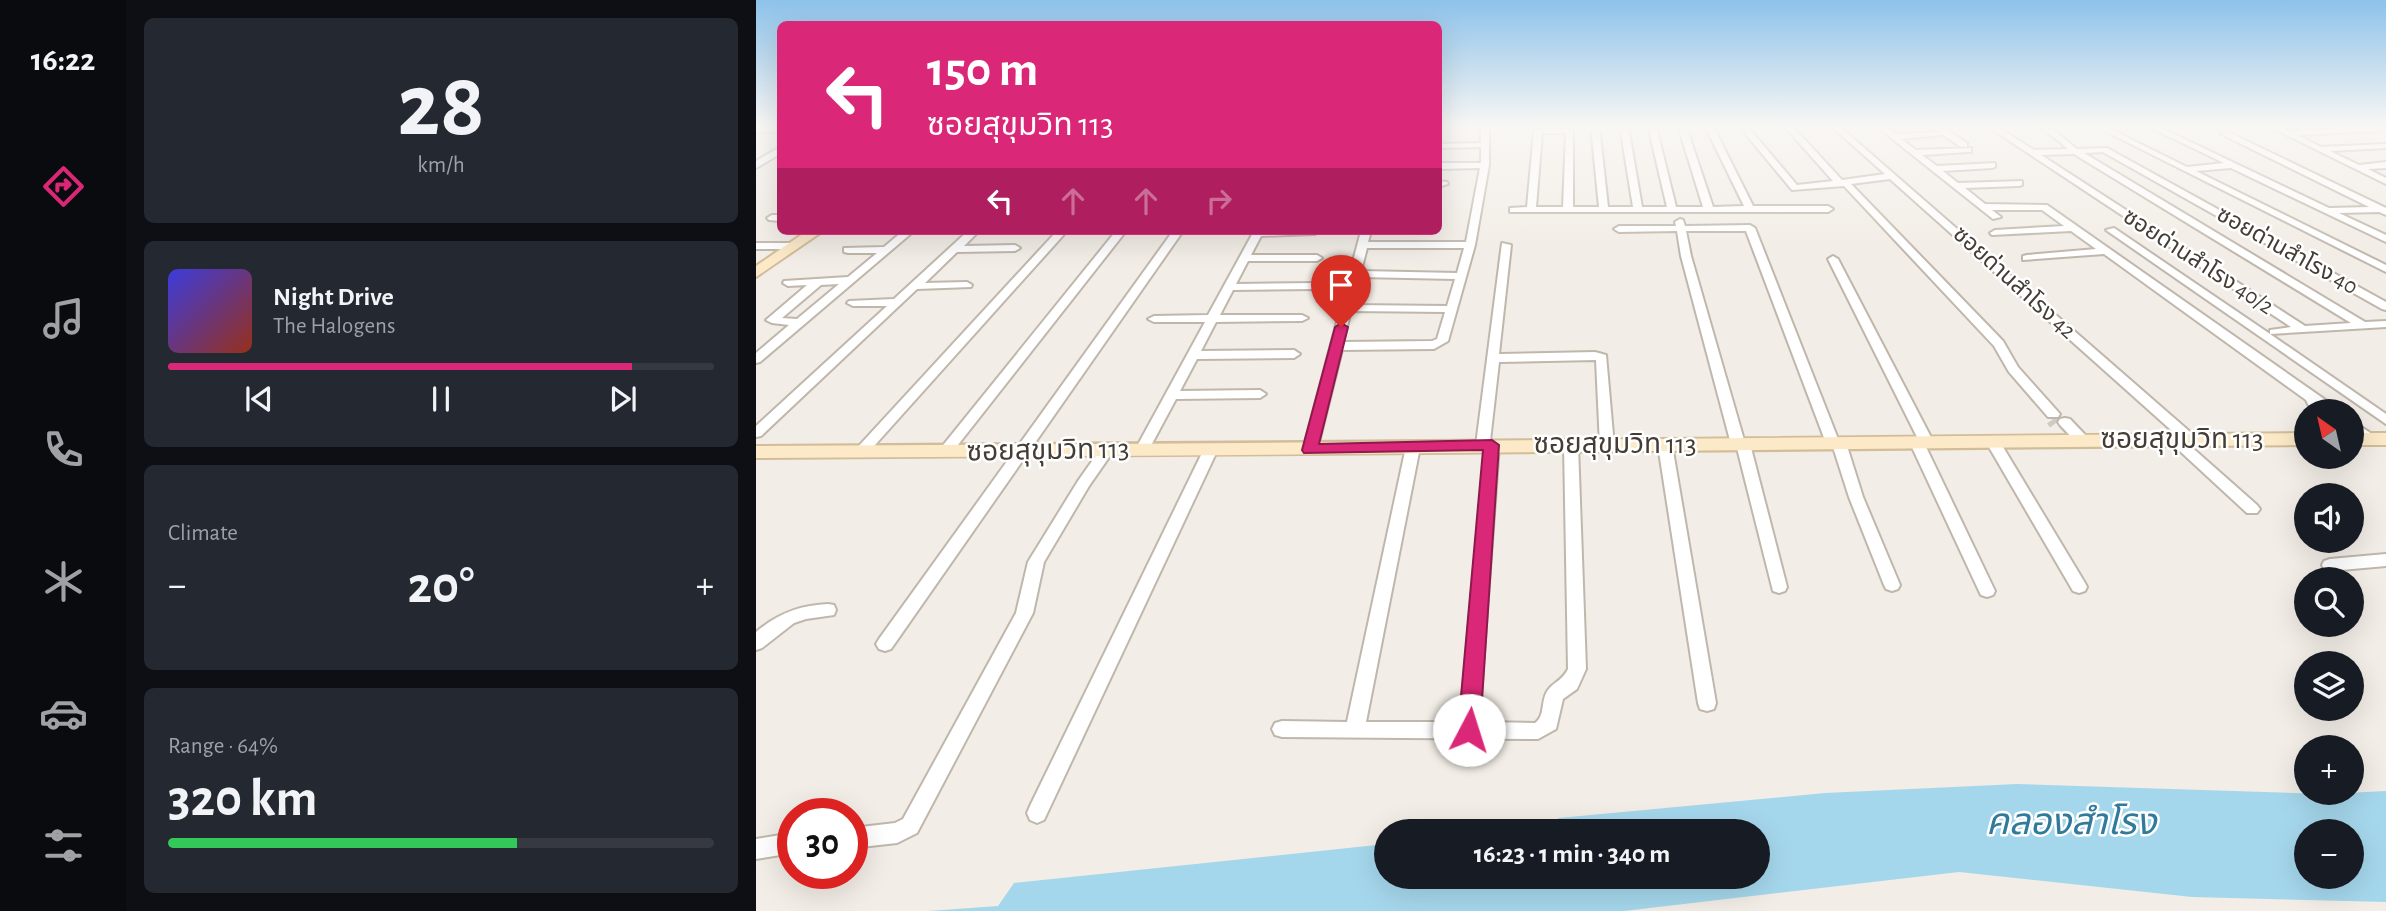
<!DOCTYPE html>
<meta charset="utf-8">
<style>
:root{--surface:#171b24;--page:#242831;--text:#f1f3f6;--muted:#9ea1a6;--line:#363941;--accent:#db2777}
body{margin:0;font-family:"Alegreya Sans","Noto Sans Thai",sans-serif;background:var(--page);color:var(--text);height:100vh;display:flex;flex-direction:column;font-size:26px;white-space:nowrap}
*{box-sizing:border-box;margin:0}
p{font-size:23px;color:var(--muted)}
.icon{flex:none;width:38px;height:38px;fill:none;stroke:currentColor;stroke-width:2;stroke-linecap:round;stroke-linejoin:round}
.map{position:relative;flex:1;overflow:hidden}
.details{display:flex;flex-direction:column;gap:18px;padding:18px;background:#0d0f14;width:630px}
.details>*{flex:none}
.guide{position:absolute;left:21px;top:21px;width:665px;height:214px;border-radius:10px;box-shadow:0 7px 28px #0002;background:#db2777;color:#fff;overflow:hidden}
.needle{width:46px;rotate:326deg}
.fabs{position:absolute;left:1538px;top:399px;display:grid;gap:14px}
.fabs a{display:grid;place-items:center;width:70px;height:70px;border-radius:50%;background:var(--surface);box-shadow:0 7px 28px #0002;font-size:35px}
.speed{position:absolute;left:21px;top:798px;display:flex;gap:14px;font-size:35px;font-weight:700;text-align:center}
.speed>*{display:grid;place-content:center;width:91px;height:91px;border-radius:50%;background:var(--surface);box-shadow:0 7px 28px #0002;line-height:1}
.speed .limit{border:10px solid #d22;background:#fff;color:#111}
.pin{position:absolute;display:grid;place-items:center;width:60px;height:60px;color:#fff;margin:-72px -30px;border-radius:50% 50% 50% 0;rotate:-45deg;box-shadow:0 0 7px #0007}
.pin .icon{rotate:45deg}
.me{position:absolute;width:77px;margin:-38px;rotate:5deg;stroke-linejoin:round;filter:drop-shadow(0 0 5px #0008)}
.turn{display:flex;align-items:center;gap:24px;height:147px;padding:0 35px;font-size:32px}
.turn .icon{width:91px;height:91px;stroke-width:2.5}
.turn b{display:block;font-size:49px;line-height:60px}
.lanes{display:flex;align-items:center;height:66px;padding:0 35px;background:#0003;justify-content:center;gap:35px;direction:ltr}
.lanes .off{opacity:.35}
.big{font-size:52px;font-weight:700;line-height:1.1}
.details .widget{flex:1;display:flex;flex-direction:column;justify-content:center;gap:10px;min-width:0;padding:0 24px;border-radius:10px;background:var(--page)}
.details .dial{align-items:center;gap:0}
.dial b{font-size:91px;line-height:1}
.song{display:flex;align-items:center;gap:21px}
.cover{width:84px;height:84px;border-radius:10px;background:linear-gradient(135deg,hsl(240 70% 55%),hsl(10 70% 35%))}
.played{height:7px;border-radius:4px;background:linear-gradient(90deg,var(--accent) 85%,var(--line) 85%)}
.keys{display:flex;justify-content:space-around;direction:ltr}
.heat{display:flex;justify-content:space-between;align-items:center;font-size:38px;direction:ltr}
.charge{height:10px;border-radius:5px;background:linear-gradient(90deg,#34c759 64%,var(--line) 0)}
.trip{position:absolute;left:618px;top:819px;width:396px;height:70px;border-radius:35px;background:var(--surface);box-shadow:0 7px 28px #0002;font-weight:700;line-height:70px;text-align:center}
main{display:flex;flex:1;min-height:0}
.tabs{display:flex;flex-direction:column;width:126px;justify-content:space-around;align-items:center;background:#090b0e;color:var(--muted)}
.tabs .icon{width:49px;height:49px}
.tabs .selected{color:var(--accent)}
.tabs b{font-size:32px;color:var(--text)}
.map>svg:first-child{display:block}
</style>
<main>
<nav class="tabs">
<b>16:22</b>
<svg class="icon selected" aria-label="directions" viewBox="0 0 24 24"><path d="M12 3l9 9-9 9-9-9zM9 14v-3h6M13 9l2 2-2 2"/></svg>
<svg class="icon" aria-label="music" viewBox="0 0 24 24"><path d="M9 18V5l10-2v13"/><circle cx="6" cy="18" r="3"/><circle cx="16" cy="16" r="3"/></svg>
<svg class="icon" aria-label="phone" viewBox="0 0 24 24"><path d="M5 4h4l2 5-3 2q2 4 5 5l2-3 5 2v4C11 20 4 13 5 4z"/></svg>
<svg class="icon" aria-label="climate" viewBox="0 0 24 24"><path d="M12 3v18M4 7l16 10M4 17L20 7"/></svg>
<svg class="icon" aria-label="car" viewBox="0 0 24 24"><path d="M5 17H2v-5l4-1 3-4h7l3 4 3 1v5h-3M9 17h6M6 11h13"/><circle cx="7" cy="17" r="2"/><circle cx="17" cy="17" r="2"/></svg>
<svg class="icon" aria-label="filters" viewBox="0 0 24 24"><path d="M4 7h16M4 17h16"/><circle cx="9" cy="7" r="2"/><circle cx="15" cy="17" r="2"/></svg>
</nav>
<section class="details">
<div class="widget dial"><b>28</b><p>km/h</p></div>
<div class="widget">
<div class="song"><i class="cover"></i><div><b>Night Drive</b><p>The Halogens</p></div></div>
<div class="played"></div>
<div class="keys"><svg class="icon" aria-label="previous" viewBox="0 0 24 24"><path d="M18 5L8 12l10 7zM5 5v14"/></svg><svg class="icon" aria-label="pause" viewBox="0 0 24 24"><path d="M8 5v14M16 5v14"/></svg><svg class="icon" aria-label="next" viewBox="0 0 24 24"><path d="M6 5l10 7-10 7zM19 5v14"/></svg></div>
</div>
<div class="widget"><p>Climate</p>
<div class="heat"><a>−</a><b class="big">20°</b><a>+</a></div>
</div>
<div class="widget"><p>Range · 64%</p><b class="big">320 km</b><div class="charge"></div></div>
</section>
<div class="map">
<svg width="1630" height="911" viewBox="0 0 1630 911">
<rect width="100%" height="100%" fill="#f2ede6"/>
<path fill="#a5d7ec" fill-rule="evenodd" d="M 1261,784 L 1570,794 L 1630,791 L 1630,902 L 1436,897 L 1203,872 L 868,911 L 172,911 L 242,906 L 258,883 L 630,844 L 630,877 L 1001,877 L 1001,831 L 749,831 L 789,827 L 803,818 L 1069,793 ZM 1550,831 L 1596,831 L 1596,877 L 1550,877 Z"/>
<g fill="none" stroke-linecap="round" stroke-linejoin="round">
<path stroke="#cfcac3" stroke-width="15" stroke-dasharray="15 8" stroke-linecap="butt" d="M 1297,419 L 1300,423"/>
<defs>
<g id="street">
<path d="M 725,126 L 733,126 L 733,165 L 719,245 L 692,341 L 678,349 L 586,350 L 561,450 L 559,453 L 549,453 L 547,450 L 605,231 L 615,231 L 612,242 L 710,242 L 724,168 L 682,169 L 682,163 L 725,163 L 725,147 L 682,148 L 682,144 L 725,143 ZM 611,248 L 708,248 L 701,273 L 605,271 ZM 603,277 L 699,279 L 691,306 L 597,305 ZM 595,311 L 689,312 L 681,339 L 676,341 L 587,342 Z"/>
<path d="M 835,126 L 843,126 L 852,207 L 877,207 L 864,126 L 872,126 L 886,207 L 911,207 L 892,126 L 900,126 L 920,207 L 947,207 L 922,126 L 930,126 L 957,207 L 988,206 L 949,126 L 957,126 L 997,206 L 1072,206 L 1077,209 L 1072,212 L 754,212 L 754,208 L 771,207 L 778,131 L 782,129 L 817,129 L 817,207 L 843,207 ZM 786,133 L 810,133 L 807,207 L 780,207 Z"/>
<path d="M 983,126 L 991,126 L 1041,185 L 1077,181 L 1028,126 L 1036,126 L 1086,180 L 1129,174 L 1075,126 L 1083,126 L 1441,438 L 1443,441 L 1441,444 L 1432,444 L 1501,505 L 1504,509 L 1501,513 L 1491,513 L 1413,441 L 1415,438 L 1424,438 L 1134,179 L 1095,184 L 1247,341 L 1262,367 L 1304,414 L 1302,417 L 1292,417 L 1253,372 L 1238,346 L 1088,186 L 1036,190 Z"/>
<path d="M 1120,126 L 1128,126 L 1140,134 L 1183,132 L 1176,126 L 1185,126 L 1211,143 L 1211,147 L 1205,147 L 1187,135 L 1145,139 L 1160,150 L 1215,148 L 1215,152 L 1212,152 L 1166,155 L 1181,166 L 1239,163 L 1239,167 L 1236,168 L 1187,171 L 1202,183 L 1266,181 L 1266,185 L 1263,186 L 1209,188 L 1229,204 L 1291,205 L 1578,406 L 1571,410 L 1554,408 L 1550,400 L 1348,254 L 1267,260 L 1267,256 L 1271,255 L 1340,249 L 1315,231 L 1236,235 L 1234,233 L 1239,230 L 1308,226 L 1286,210 L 1236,210 L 1245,217 L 1237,219 Z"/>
<path d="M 1231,126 L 1240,126 L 1278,150 L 1312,149 L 1284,126 L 1292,126 L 1321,149 L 1351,148 L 1630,302 L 1630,310 L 1626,309 L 1347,152 L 1328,153 L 1609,322 L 1630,321 L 1630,327 L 1514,334 L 1630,414 L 1630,424 L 1350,230 L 1358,228 L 1514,334 L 1514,330 L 1535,327 ZM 1318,154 L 1595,323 L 1549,326 L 1285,155 Z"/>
<path d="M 1339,126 L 1348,126 L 1431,167 L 1468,163 L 1391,126 L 1401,126 L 1573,208 L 1613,207 L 1465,134 L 1472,132 L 1630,208 L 1630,215 L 1623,212 L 1583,213 L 1630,235 L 1630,242 L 1475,168 L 1440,171 L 1630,265 L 1630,272 Z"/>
<path d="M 1512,126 L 1522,126 L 1532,131 L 1628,127 L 1629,129 L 1625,131 L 1541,135 L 1565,147 L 1630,144 L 1630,148 L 1574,151 L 1603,165 L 1630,162 L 1630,168 L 1612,169 L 1630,178 L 1630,184 Z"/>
<path d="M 24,127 L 24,131 L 0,132 L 0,128 Z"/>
<path d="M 21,149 L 24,149 L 24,154 L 0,168 L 0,161 Z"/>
<path d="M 682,181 L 691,182 L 692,184 L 682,187 Z"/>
<path d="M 16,215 L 24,215 L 24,221 L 13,220 L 11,218 Z"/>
<path d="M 924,219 L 927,220 L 929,226 L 994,225 L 999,228 L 1082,439 L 1090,443 L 1107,497 L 1144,585 L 1142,589 L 1136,591 L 1130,589 L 1128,585 L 1093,497 L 1077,447 L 1070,443 L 990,231 L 930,231 L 935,256 L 988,440 L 994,444 L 1031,587 L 1029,591 L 1023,593 L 1017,591 L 981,448 L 975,444 L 925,256 L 921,231 L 863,232 L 858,229 L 863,226 L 920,226 L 919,222 Z"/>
<path d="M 147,231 L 158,231 L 4,362 L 0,363 L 0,353 L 33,325 L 16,323 L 10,320 L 51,285 L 32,286 L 27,283 L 28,281 L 92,277 L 121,253 L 92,253 L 88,252 L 88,248 L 128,247 ZM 83,284 L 41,319 L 26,318 L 65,285 Z"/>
<path d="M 212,231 L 223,231 L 208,246 L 259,245 L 264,248 L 259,251 L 201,252 L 169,283 L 211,282 L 216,285 L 215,287 L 161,289 L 5,436 L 0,437 L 0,426 L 131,306 L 97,306 L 91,303 L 93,301 L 138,299 Z"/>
<path d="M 301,231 L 311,231 L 110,455 L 100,455 L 98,452 L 100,449 Z"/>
<path d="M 360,231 L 370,231 L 194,455 L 184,455 L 182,452 L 184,449 Z"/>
<path d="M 417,231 L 427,231 L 135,649 L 129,651 L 123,649 L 120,644 L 123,639 Z"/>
<path d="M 498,231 L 564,231 L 559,234 L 505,236 L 495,255 L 561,255 L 566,258 L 561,261 L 492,261 L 480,284 L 561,283 L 566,286 L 561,289 L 477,290 L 464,315 L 546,315 L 552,318 L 546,321 L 460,322 L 445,351 L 538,350 L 544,354 L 538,358 L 441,359 L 424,391 L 504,390 L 510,394 L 504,398 L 420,399 L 391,453 L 381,453 L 379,450 L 449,322 L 398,322 L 392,319 L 398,316 L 452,315 Z"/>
<path d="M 0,243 L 39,243 L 44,246 L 39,249 L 0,249 Z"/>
<path d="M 746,243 L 755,245 L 743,354 L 839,352 L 850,355 L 858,446 L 851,450 L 844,446 L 840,360 L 743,362 L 734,441 L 741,442 L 743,445 L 723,722 L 779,723 C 790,715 784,701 792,690 C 799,681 806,681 812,669 L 808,445 L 815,441 L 822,445 L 830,669 L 821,689 L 807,699 L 800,729 L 782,739 L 526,737 L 519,735 L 516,729 L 519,723 L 526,721 L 591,722 L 650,447 L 657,443 L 664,447 L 610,722 L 704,722 L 729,449 L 722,448 L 720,445 Z"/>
<path d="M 1077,256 L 1082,259 L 1178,443 L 1176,446 L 1170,447 L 1239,591 L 1237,595 L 1231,597 L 1225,595 L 1223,591 L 1154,443 L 1156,440 L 1162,439 L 1072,259 Z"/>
<path d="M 1309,418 L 1314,419 L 1332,438 L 1334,441 L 1332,444 L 1322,444 L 1304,425 L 1302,422 L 1304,419 Z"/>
<path d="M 1596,421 L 1619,436 L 1621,439 L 1619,442 L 1609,442 L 1596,432 Z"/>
<path d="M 1237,438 L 1244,442 L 1329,583 L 1331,587 L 1329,591 L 1323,593 L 1317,591 L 1230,442 Z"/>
<path d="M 909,441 L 916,445 L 960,703 L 958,709 L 951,711 L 944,709 L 942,703 L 902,445 Z"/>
<path d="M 455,445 L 462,449 L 288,820 L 281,823 L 274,820 L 271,813 L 274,806 L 448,449 Z"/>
<path d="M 351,446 L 358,450 L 333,486 L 288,562 L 277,613 L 161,833 L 141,843 L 96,848 L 96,828 L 139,823 L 147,819 L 260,613 L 272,562 L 322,481 L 346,447 Z"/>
<path d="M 1630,554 L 1630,566 L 1574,571 L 1568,569 L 1566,565 L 1568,561 L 1574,559 Z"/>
<path d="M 72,604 L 78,605 L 80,610 L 78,615 L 50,619 L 38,623 L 6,648 L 0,650 L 0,632 C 21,614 44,605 72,604 Z"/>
<path d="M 37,833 L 37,853 L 0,859 L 0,839 Z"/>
</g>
<g id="secondary">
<path d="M 51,231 L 67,231 L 0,277 L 0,266 Z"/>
<path d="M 1550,433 L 1550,445 C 1033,449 517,456 0,458 L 0,446 C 517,444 1033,437 1550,433 Z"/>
<rect x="1596" y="433" width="34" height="12"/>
</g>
</defs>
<use href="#street" stroke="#c0b7ac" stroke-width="4"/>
<use href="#secondary" stroke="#d2bd9a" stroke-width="4"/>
<use href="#street" fill="#fff" fill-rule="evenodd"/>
<use href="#secondary" fill="#fbe9c7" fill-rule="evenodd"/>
</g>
<linearGradient id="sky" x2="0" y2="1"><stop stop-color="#8dc2ea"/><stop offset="0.5" stop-color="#f9f7f4"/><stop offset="1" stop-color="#f9f7f4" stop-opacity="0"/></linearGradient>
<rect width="1630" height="253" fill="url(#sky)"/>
<path fill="#db2777" stroke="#8e194d" stroke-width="2" d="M 585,323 L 592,327 L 563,444 L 736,440 L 743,445 L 724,730 L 721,737 L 713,740 L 706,737 L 702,730 L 727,450 L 548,453 L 546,450 L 579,327 Z"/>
<g text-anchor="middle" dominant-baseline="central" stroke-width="5" stroke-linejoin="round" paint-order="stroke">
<g font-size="23" fill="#443d36" stroke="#fff">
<text transform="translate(1531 251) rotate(29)">ซอยด่านสำโรง 40</text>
<text transform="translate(1442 262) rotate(33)">ซอยด่านสำโรง 40/2</text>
<text transform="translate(1258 283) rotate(42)">ซอยด่านสำโรง 42</text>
</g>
<g font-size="28" fill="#443d36" stroke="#fff">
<text x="1426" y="440">ซอยสุขุมวิท 113</text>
<text x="859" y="445">ซอยสุขุมวิท 113</text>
<text transform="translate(292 451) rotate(-1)">ซอยสุขุมวิท 113</text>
</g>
<g font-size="37" font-style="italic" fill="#317a9b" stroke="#fff">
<text x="1315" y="822">คลองสำโรง</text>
</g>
</g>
</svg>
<div class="fabs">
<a><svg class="needle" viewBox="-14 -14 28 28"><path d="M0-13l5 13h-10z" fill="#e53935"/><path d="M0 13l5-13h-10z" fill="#9ea1a6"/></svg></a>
<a><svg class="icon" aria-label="sound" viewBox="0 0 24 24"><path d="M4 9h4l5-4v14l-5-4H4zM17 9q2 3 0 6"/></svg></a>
<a><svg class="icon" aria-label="search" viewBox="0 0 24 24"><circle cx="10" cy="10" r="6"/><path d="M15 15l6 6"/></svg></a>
<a><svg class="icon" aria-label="layers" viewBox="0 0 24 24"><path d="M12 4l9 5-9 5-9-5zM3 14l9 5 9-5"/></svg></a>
<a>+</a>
<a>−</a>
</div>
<div class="speed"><div class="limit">30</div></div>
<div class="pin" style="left:585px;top:327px;background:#d93025"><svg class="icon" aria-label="arrive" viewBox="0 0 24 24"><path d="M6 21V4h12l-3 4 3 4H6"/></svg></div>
<svg class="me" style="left:713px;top:730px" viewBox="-20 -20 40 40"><circle r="19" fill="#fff"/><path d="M0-13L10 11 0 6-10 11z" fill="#db2777"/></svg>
<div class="trip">16:23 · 1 min · 340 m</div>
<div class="guide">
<div class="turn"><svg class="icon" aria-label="left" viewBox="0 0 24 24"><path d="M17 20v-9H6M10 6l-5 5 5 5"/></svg><div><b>150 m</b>ซอยสุขุมวิท 113</div></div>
<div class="lanes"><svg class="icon" aria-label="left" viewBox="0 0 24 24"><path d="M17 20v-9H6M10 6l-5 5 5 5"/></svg><svg class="icon off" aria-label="ahead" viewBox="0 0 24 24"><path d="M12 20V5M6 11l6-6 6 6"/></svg><svg class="icon off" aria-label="ahead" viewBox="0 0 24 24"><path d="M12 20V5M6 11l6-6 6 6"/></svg><svg class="icon off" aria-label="right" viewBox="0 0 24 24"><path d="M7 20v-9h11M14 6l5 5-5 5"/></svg></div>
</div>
</div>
</main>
